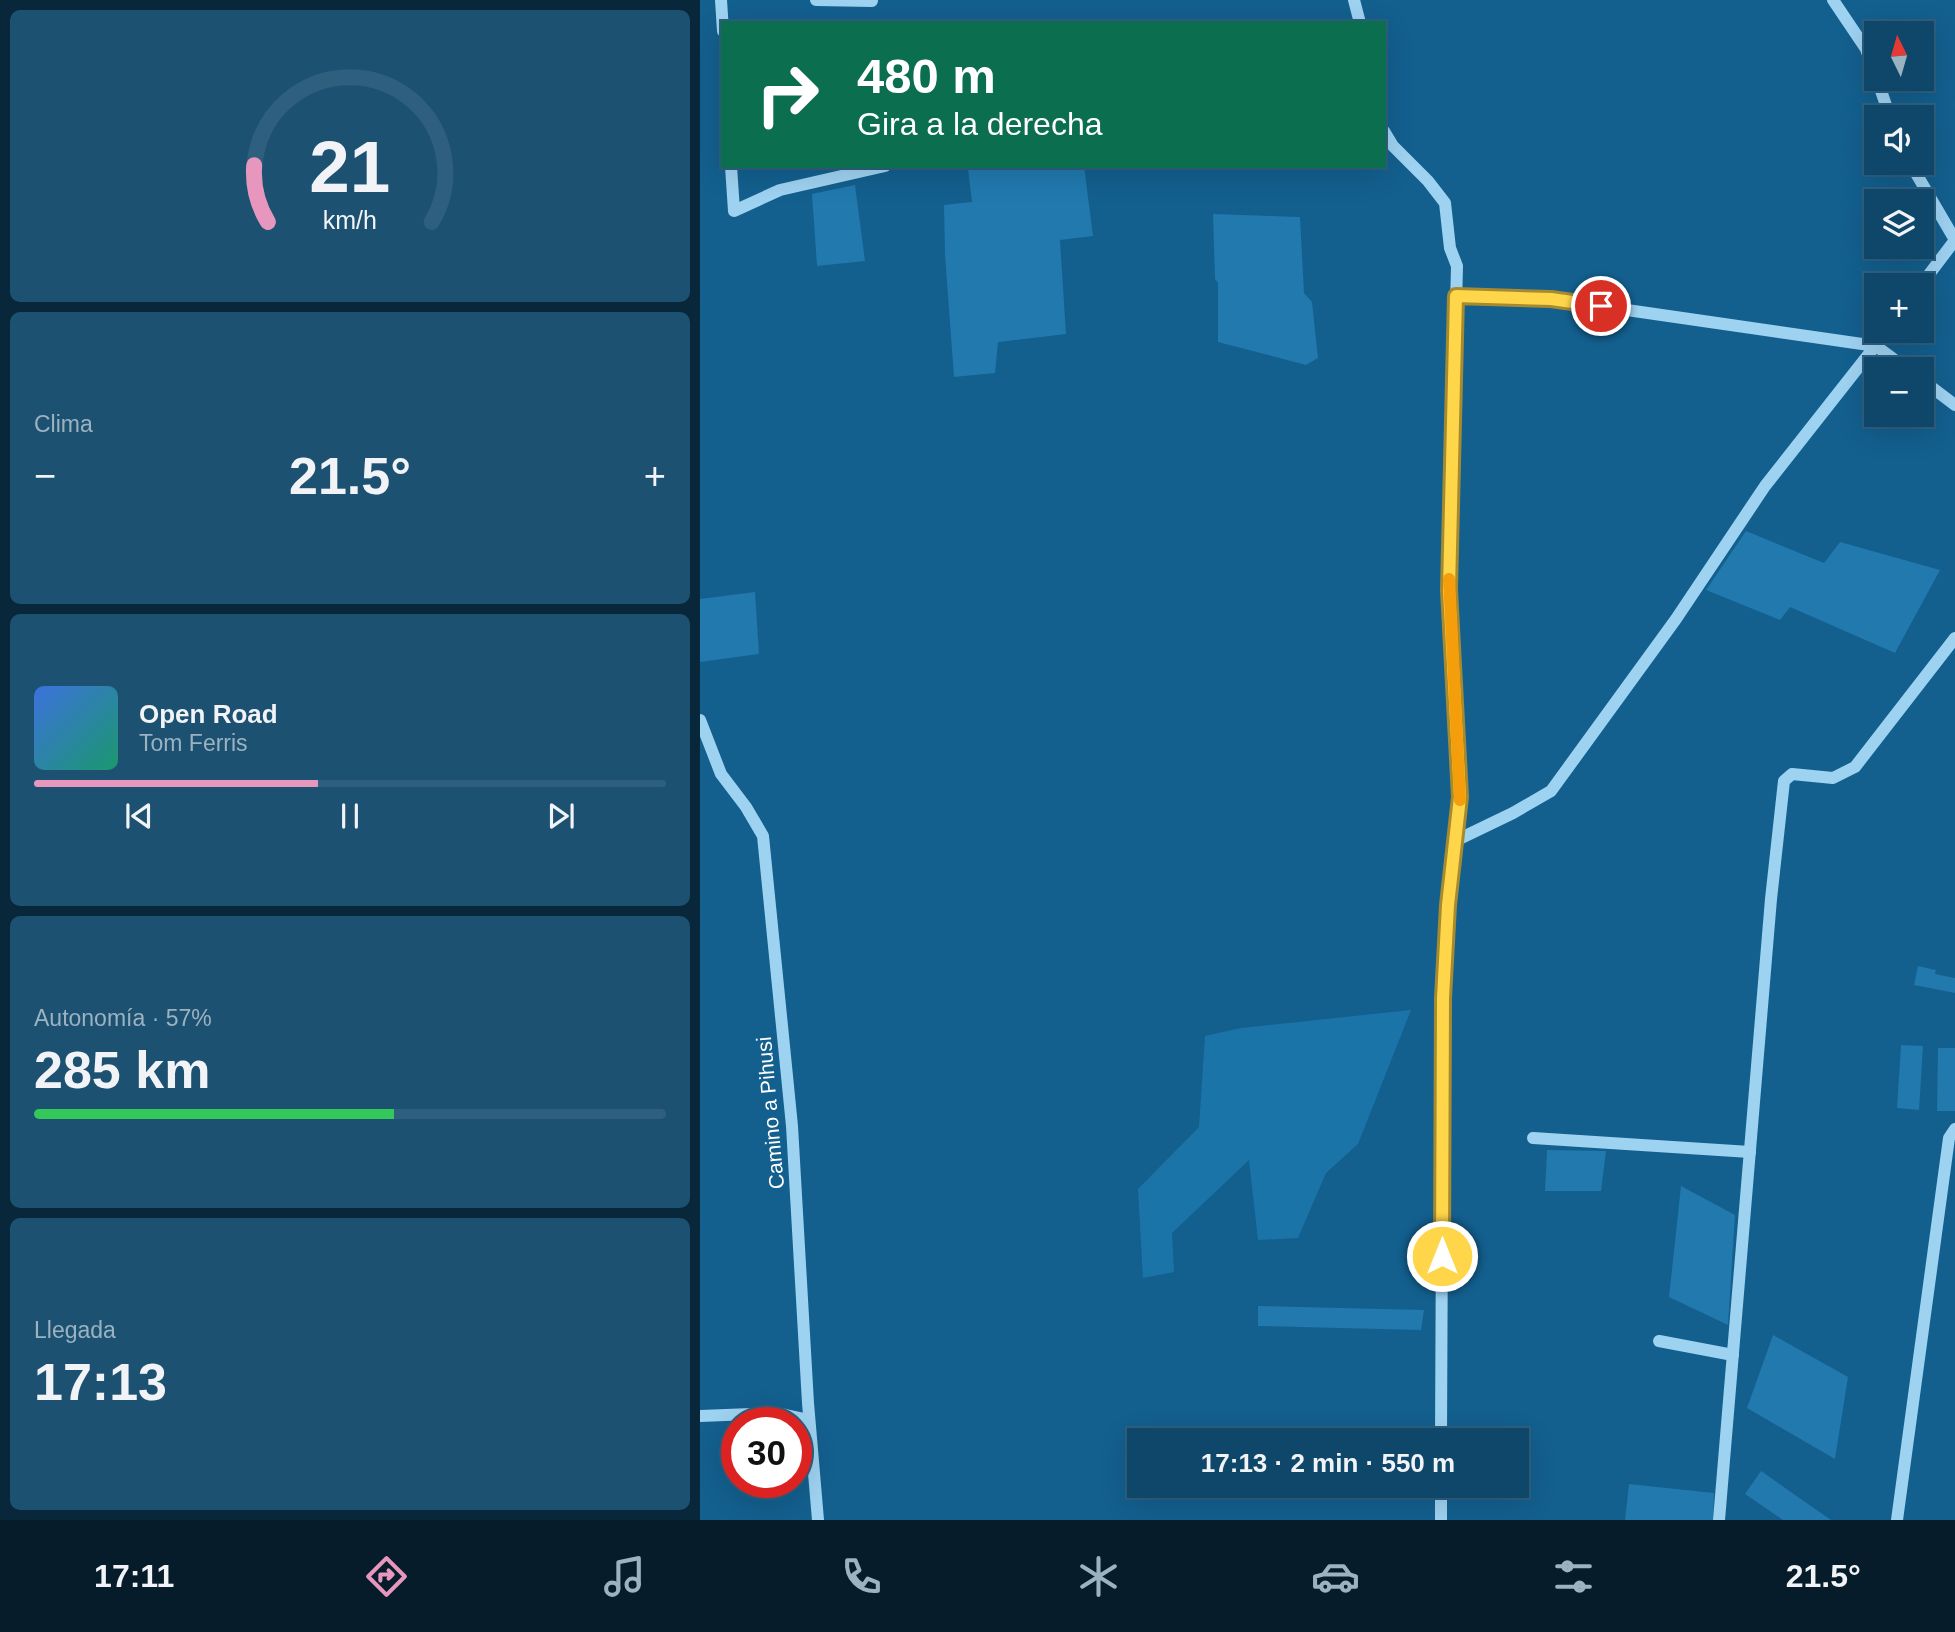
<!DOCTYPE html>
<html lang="es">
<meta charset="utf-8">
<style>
:root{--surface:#0e476a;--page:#1c5172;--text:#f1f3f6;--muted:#9bb2c1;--line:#2e5f7e;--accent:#e797bd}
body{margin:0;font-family:Helvetica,sans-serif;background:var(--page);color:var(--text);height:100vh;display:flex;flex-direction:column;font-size:26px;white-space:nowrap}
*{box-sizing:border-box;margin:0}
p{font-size:23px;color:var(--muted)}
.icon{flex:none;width:38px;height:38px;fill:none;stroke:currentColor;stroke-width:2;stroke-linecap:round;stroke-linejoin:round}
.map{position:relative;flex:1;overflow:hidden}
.panel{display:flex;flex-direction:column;gap:10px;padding:10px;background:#08273a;width:700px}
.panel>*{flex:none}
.hud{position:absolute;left:21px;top:21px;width:665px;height:147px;border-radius:0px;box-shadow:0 7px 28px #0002,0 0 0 2px var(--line);background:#0b6e4f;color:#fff;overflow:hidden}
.needle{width:46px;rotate:355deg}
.controls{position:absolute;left:1164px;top:21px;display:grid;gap:14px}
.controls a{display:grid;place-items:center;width:70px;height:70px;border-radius:0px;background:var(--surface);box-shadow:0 7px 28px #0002,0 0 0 2px var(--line);font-size:35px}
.speed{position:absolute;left:21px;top:1407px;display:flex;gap:14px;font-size:35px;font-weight:700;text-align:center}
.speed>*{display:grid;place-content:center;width:91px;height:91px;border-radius:50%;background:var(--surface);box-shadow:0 7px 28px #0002,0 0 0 2px var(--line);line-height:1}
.speed .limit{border:10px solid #d22;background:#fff;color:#111}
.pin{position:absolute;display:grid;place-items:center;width:60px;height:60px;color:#fff;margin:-30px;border:4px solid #fff;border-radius:50%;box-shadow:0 2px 7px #0007}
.me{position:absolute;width:77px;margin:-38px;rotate:0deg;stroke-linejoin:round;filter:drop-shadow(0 0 5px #0008)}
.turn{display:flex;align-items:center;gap:24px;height:147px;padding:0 21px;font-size:32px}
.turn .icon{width:91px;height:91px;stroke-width:2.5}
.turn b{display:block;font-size:49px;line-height:60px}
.big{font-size:52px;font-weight:700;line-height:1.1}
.panel .tile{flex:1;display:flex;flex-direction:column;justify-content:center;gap:10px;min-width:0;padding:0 24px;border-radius:10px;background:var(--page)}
.panel .dial{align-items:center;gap:0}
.dial svg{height:182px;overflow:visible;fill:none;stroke:var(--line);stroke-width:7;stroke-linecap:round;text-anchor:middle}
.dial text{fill:var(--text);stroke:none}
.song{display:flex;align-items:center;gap:21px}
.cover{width:84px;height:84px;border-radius:10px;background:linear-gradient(135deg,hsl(220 70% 55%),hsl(160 70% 35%))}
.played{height:7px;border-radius:4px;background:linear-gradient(90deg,var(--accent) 45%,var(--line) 45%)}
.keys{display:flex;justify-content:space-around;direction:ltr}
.heat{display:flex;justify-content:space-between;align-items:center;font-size:38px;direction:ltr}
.charge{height:10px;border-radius:5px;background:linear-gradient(90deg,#34c759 57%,var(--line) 0)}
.trip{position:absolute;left:427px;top:1428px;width:402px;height:70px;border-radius:0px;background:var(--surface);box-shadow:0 7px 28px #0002,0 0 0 2px var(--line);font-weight:700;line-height:70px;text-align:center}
.dock{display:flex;height:112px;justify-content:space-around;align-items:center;background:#061c2a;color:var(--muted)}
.dock .icon{width:49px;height:49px}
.dock .on{color:var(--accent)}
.dock b{font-size:32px;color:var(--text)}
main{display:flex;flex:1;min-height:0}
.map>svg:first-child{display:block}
</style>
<main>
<section class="panel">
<div class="tile dial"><svg viewBox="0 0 100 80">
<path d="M14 69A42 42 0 1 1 86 69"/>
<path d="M14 69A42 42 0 0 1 8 44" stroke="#e797bd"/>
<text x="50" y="56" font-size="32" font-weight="700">21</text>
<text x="50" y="72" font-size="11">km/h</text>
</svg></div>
<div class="tile"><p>Clima</p>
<div class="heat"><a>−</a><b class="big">21.5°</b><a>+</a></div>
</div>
<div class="tile">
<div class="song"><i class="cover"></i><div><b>Open Road</b><p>Tom Ferris</p></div></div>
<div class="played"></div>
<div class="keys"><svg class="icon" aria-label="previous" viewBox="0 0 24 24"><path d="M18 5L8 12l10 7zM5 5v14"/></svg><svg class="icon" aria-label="pause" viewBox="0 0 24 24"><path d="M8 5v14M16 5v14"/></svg><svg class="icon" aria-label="next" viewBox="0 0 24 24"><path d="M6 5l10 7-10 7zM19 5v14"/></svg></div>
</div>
<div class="tile"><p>Autonomía · 57%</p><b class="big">285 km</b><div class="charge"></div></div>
<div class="tile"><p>Llegada</p><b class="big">17:13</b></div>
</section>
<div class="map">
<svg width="1255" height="1520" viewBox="0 0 1255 1520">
<rect width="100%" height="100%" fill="#135f8e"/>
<path fill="#1b74a8" d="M 711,1010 L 658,1144 L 626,1173 L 598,1238 L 558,1240 L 549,1160 L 472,1233 L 474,1272 L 443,1278 L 438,1189 L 499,1127 L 505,1036 L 541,1028 Z"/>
<g fill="#2179ae">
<path d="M 286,166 L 384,166 L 393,236 L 360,240 L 366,334 L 298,342 L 295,373 L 254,377 L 245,255 L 244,205 L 272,202 L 268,169 Z"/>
<path d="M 155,185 L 165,261 L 117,266 L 112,194 Z"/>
<path d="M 513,214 L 600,217 L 604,293 L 612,302 L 618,358 L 606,365 L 518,342 L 518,283 L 515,279 Z"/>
<path d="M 1046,531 L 1124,563 L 1140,542 L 1240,570 L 1195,653 L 1090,607 L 1080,620 L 1006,590 Z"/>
<path d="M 55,592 L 59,654 L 0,662 L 0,599 Z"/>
<path d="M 1218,966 L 1236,970 L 1235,974 L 1255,978 L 1255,993 L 1214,985 Z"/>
<path d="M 1201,1045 L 1223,1046 L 1219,1110 L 1197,1108 Z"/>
<path d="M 1238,1048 L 1255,1048 L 1255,1111 L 1237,1111 Z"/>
<path d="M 847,1150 L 906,1151 L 901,1191 L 845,1191 Z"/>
<path d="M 981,1186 L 1035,1215 L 1028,1325 L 969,1297 Z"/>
<path d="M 558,1306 L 724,1310 L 721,1330 L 558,1326 Z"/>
<path d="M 1073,1335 L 1148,1377 L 1135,1459 L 1047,1408 Z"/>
<path d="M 1061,1471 L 1131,1520 L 1083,1520 L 1045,1494 Z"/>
<path d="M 929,1484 L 1014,1493 L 1013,1520 L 925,1520 Z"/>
</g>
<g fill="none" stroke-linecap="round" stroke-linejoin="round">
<g stroke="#9ed2f1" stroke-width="12">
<path d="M 21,0 L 23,31"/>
<path d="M 116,0 L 172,1"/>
<path d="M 654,0 L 660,23"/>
<path d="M 1133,0 L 1166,49 L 1176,77"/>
<path d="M 1177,79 L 1190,117"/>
<path d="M 684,131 L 693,146 L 728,181 L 745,203 L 750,248 L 757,266 L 749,590 L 760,797 L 748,905 L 743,998 L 741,1440"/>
<path d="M 1210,163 L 1255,240 L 1221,285"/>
<path d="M 31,166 L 34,211 L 80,190 L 185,166"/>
<path d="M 756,296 L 851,299 L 1176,346 L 1207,369"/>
<path d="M 1222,380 L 1255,405"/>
<path d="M 0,720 L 21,774 L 46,807 L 63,836 L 92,1126 L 108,1403 L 118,1520"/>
<path d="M 757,840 L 813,813 L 851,791 L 976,619 L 1065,486 L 1187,331"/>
<path d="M 833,1138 L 1050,1152"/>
<path d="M 959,1341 L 1033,1355"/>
<path d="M 0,1416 L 77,1413 L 109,1420"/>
<path d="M 741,1520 L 741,1486"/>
<path d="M 1019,1520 L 1071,899 L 1084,781 L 1092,774 L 1133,778 L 1155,767 L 1255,638"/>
<path d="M 1197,1520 L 1249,1138 L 1255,1129"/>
</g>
</g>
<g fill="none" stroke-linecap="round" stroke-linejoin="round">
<defs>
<path id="route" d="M 742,1256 L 743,998 L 748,905 L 760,797 L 749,590 L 756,296 L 851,299 L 901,306"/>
</defs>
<use href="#route" stroke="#a68a30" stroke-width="18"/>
<use href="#route" stroke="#ffd54a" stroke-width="12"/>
<path stroke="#f59e0b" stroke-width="12" d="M 749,579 L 760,800"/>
</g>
<g text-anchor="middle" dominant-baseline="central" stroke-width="7" stroke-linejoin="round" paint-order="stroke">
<g font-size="21" fill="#fff" stroke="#135f8e">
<text transform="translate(70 1113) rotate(-95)">Camino a Pihusi</text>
</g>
</g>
</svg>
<div class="controls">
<a><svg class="needle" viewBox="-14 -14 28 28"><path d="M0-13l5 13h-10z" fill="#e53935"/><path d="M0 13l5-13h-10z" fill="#9bb2c1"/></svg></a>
<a><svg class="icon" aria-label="sound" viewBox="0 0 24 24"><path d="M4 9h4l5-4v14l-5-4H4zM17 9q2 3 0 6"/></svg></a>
<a><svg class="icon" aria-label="layers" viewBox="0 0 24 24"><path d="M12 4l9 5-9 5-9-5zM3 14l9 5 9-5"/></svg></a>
<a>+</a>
<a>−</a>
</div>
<div class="speed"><div class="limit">30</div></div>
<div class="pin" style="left:901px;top:306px;background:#d93025"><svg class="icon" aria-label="arrive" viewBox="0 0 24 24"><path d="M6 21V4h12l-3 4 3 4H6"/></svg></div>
<svg class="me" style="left:742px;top:1256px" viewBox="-20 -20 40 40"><circle r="17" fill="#ffd54a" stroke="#fff" stroke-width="3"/><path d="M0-11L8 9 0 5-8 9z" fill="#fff"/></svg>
<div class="trip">17:13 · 2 min · 550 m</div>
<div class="hud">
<div class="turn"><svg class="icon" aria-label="right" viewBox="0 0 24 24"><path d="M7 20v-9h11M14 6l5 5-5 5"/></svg><div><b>480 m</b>Gira a la derecha</div></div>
</div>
</div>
</main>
<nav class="dock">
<b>17:11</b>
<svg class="icon on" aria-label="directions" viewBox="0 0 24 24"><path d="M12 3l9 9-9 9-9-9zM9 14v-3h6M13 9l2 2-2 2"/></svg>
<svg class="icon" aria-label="music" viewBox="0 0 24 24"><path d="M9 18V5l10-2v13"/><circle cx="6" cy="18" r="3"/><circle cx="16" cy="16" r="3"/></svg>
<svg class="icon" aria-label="phone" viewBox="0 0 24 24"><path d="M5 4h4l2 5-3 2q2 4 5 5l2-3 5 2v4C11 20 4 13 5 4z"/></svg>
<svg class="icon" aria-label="climate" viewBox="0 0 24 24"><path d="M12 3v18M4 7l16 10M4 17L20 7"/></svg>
<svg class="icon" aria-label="car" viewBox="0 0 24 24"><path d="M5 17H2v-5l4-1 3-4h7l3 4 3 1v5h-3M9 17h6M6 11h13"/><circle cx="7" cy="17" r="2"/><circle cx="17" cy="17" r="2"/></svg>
<svg class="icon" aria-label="filters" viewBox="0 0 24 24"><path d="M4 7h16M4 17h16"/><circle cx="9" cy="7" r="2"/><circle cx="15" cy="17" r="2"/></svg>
<b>21.5°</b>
</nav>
